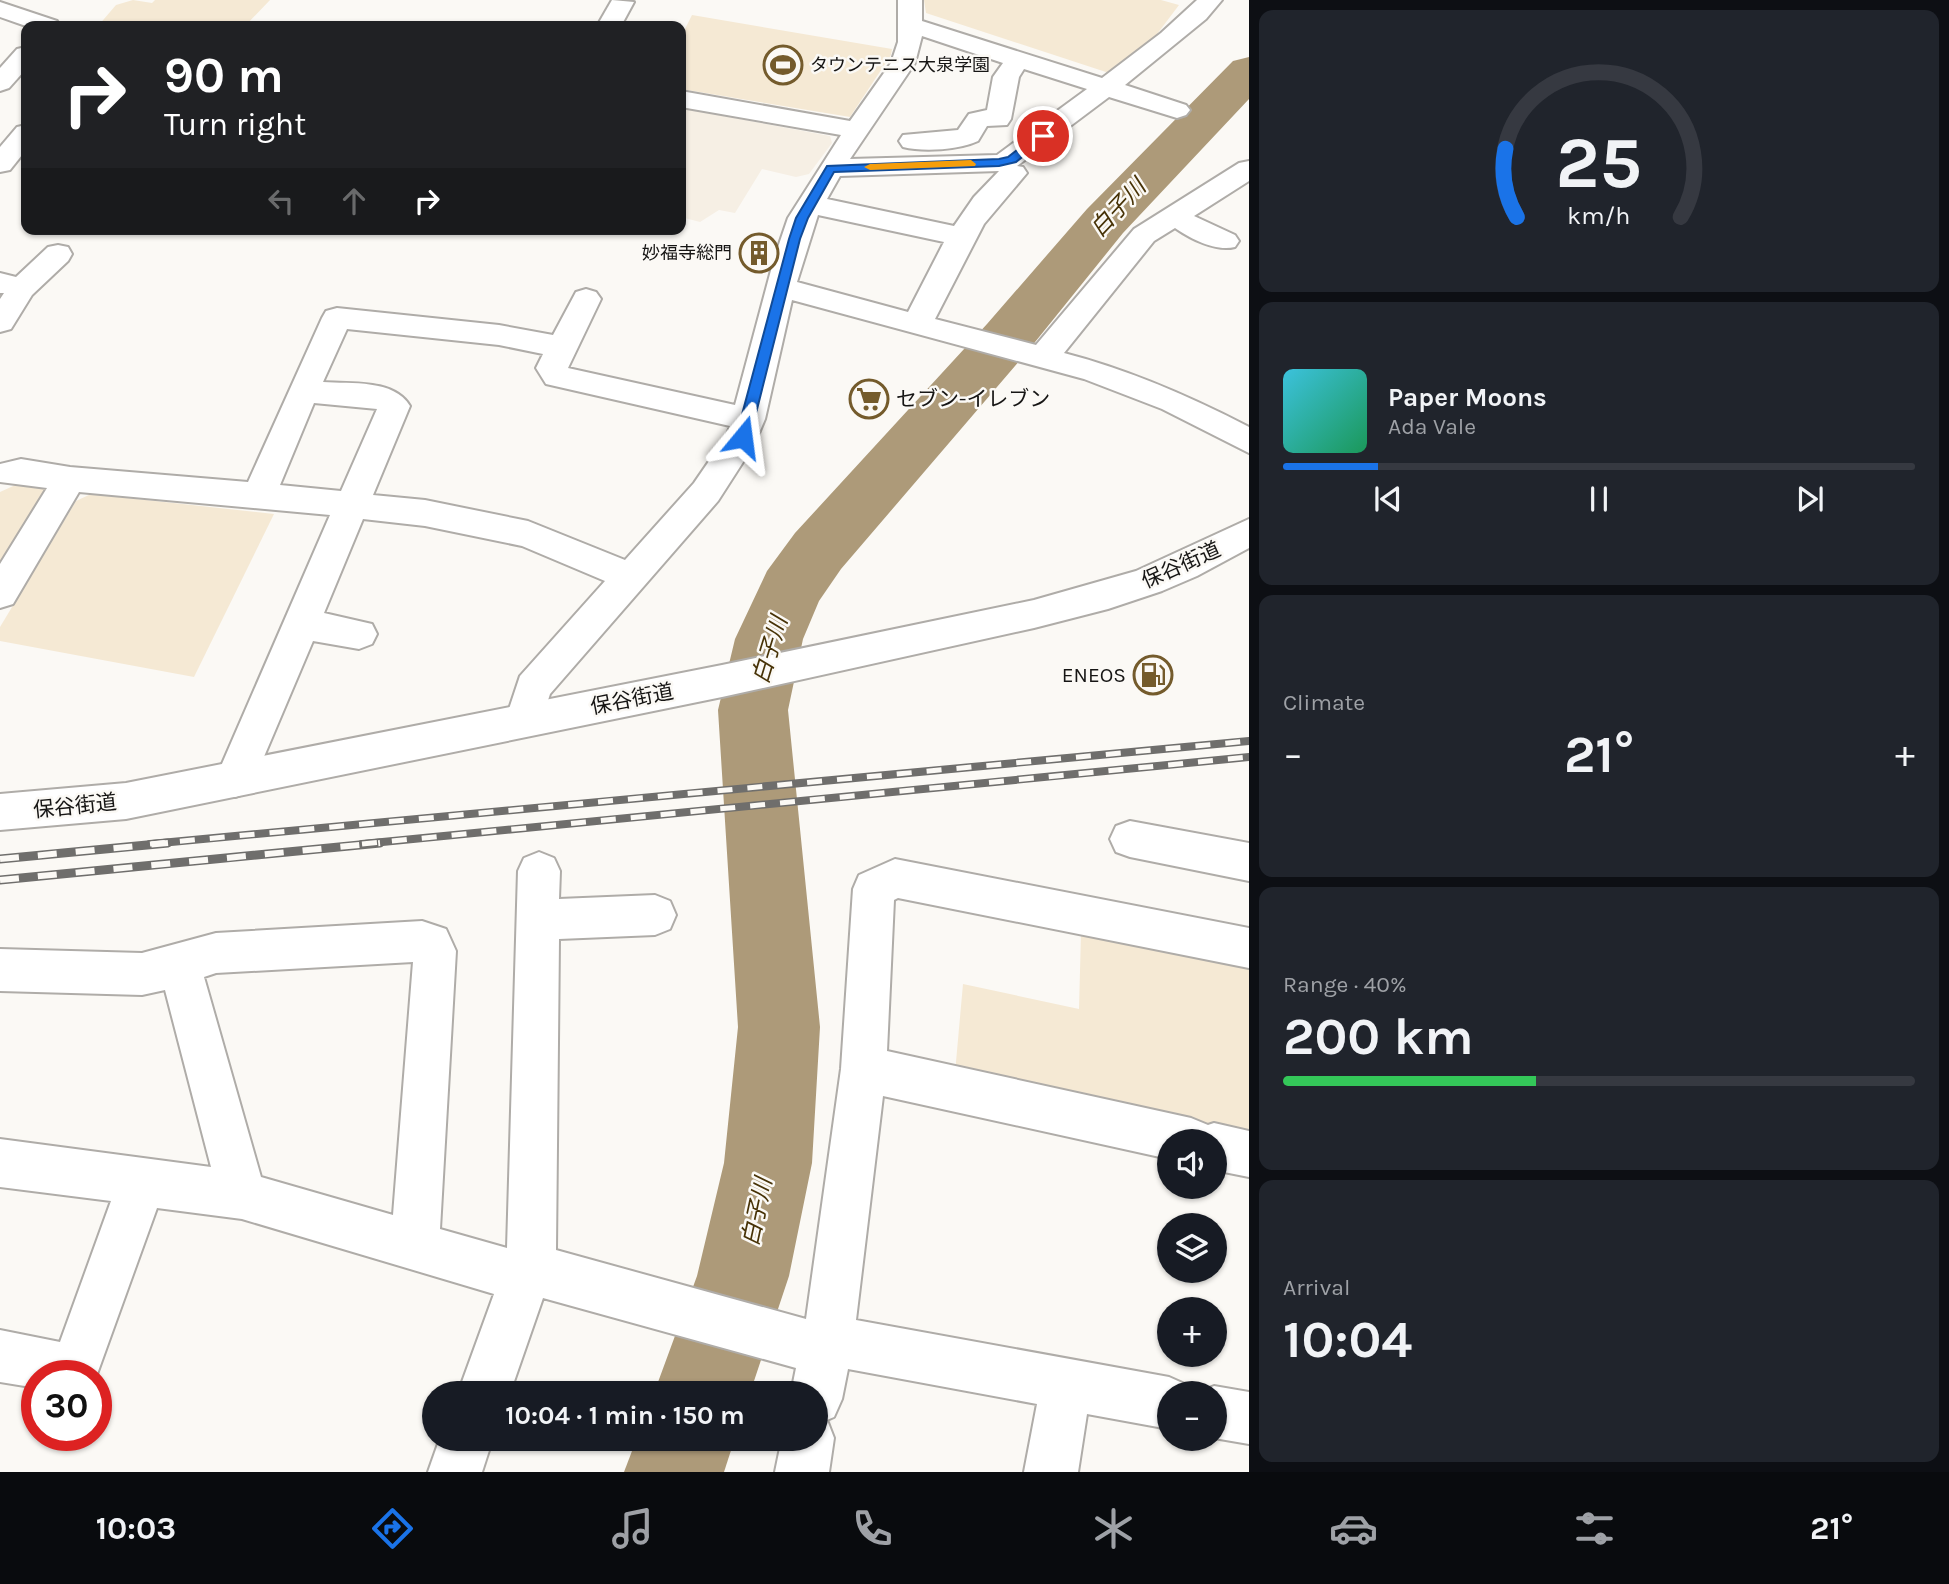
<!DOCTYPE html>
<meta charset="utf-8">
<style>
:root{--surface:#171b24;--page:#20242c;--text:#f1f3f6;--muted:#9ea1a6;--line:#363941;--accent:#1a73e8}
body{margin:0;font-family:Karla,"Noto Sans JP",sans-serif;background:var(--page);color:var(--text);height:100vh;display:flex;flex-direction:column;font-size:26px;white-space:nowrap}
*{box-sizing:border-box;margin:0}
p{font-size:23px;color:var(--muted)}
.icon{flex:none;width:38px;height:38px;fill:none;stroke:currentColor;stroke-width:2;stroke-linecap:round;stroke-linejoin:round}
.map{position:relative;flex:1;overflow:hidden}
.details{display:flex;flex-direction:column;gap:10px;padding:10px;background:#0d0f14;width:700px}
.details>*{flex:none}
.banner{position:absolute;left:21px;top:21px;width:665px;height:214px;border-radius:14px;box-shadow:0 2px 5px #0004;background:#202124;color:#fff;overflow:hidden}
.fabs{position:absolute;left:1157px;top:1129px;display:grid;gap:14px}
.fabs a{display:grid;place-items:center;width:70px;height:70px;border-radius:50%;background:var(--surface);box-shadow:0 2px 5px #0004;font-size:35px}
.speed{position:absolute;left:21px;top:1360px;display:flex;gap:14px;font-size:35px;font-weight:700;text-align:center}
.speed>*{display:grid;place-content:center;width:91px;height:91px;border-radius:50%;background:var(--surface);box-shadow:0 2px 5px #0004;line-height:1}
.speed .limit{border:10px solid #d22;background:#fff;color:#111}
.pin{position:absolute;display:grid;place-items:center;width:60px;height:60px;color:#fff;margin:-30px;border:4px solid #fff;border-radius:50%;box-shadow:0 2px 7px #0007}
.me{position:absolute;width:77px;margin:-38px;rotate:16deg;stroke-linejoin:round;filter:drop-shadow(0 0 5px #0008)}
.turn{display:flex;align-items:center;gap:24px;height:147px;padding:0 28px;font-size:32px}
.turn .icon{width:91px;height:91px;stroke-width:2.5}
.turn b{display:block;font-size:49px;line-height:60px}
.lanes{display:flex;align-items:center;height:66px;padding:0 28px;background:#0003;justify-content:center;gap:35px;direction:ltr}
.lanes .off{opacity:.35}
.big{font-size:52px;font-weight:700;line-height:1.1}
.details .card{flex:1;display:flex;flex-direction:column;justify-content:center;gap:10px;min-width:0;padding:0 24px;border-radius:14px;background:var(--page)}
.details .dial{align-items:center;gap:0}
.dial svg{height:182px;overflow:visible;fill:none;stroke:var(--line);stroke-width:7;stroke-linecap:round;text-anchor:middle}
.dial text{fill:var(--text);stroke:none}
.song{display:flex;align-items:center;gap:21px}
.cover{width:84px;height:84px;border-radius:10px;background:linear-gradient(135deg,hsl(190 70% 55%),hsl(150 70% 35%))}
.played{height:7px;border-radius:4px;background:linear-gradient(90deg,var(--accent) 15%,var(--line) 15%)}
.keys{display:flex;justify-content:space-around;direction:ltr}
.heat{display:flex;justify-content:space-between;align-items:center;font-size:38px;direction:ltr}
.charge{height:10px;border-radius:5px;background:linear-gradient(90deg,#34c759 40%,var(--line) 0)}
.trip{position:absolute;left:422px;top:1381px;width:406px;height:70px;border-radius:35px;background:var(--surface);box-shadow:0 2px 5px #0004;font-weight:700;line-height:70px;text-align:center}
.tab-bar{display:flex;height:112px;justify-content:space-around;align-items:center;background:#090b0e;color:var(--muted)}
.tab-bar .icon{width:49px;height:49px}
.tab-bar .on{color:var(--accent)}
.tab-bar b{font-size:32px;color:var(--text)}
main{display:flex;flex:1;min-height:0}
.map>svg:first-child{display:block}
</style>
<main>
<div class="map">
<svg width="1249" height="1472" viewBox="0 0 1249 1472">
<rect width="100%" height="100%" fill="#fbf9f5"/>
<path fill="#f6efe4" d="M 681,108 L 830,136 L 832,143 L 809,174 L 796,177 L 762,169 L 735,213 L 719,210 L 700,222 L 681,217 Z"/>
<g fill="#f5e9d4">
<path d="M 133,0 L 152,3 L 155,0 L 270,0 L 245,26 L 98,26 L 116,5 Z"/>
<path d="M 924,0 L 1161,0 L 1179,5 L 1148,46 L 1112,74 L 926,13 Z"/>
<path d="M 692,15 L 892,49 L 891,55 L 850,117 L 681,89 L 681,37 Z"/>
<path d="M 22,482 L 43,484 L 47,494 L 0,570 L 0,492 Z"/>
<path d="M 91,494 L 274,514 L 194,677 L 0,641 L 0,627 L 76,501 Z"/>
<path d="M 1081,933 L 1249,968 L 1249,1137 L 955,1073 L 963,984 L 1079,1009 Z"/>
</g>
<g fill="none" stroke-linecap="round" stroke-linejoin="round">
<g fill="#ad9a79" fill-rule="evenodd">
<path d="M 1249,57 L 1249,99 L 1123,233 L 1027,352 L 841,569 L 819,601 L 803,639 L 788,710 L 820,1027 L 812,1163 L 789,1276 L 750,1393 L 654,1393 L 697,1276 L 724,1163 L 738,1027 L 718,710 L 735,639 L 767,571 L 795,533 L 987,324 L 1087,209 L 1233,61 Z"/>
<path d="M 637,1438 L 735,1438 L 724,1472 L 624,1472 Z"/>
</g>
<defs>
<g id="minor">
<path d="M 612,0 L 634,2 L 621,26 L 597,26 Z"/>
<path d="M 898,0 L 922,0 L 922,21 L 1102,78 L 1161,33 L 1197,0 L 1222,0 L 1206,19 L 1125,85 L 1186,105 L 1190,110 L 1186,115 L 1177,118 L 1109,97 L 1017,166 L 1023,167 L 1027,173 L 984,224 L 935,319 L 1036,345 L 1134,229 L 1239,163 L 1249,161 L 1249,181 L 1194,216 L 1235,235 L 1239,241 L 1235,247 C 1216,252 1191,239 1175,228 L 1154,241 L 1064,353 C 1130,370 1189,396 1249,427 L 1249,453 L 1162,409 L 1084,379 L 792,300 L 765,419 L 754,445 L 718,501 L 550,694 L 538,732 L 524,737 L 510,732 L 505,721 L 520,676 L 605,581 L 522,546 L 425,526 L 363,519 L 324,613 L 372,624 L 377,634 L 372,644 L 359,649 L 313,641 L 249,792 L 235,797 L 221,792 L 215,780 L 330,515 L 79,492 L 13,604 L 0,608 L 0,564 L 47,488 L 0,482 L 0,464 L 21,459 L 70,467 L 248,482 L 322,318 L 326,311 L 337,308 L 499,325 L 553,335 L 576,292 L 586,289 L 596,292 L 601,299 L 568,368 L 735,405 L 774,259 L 788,218 L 841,135 L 681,107 L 681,91 L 850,121 L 891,63 L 898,42 ZM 922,36 L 1003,63 L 993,77 L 987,110 L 969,114 L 958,130 L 903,135 L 899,141 L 903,147 C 923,152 959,150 978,141 L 987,126 L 1007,125 L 1011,119 L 1019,77 L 1024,69 L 1087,89 L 997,155 L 850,159 L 915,63 ZM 999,171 L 974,197 L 954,226 L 827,199 L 840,176 ZM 818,215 L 944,242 L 908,312 L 797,282 ZM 347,329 L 499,345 L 543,354 L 536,368 L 546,384 L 730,426 L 727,435 L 694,483 L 625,560 L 528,521 L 425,500 L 373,495 L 410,406 C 394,379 351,384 323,382 ZM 314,403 L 377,409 L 341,491 L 280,485 Z"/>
<path d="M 0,2 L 57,21 L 60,26 L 26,26 L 0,17 Z"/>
<path d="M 26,47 L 26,69 L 9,88 L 0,91 L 0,68 L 17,49 Z"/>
<path d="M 26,125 L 26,150 L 10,170 L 0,172 L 0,147 L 17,127 Z"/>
<path d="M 58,245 L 68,247 L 72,254 L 68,261 L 32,295 L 11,329 L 0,332 L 0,299 L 4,293 L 0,293 L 0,273 L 16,277 L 48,247 Z"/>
<path d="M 1130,821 L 1249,843 L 1249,881 L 1130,857 L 1116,852 L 1110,839 L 1116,826 Z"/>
<path d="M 539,852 L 554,858 L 560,871 L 559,899 L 655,895 L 670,901 L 676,915 L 670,929 L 655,935 L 559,939 L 556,1250 L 806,1319 L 841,1069 L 853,889 L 859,875 L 895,859 L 1249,928 L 1249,968 L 898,898 L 894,900 L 887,1051 L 1191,1118 L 1208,1125 L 1214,1123 L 1249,1131 L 1249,1177 L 1214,1170 L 1214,1141 L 1169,1141 L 1169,1159 L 883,1096 L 856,1320 L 1169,1377 L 1187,1385 L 1191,1393 L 1169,1393 L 1169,1429 L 1087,1414 L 1078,1472 L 1024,1472 L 1037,1404 L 848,1369 L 842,1399 L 834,1417 L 827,1420 L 834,1438 L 829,1472 L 775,1472 L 782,1438 L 816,1438 L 816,1393 L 791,1393 L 796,1368 L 543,1298 L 510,1393 L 458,1393 L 494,1294 L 242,1219 L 157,1208 L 96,1377 L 37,1376 L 37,1388 L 0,1382 L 0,1330 L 60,1342 L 111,1201 L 0,1187 L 0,1139 L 211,1167 L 165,990 L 142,995 L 0,991 L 0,949 L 142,953 L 216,933 L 422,921 L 446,929 L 456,951 L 440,1229 L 507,1248 L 518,871 L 524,858 ZM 413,962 L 393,1215 L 261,1177 L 204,977 L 216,973 Z"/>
<path d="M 1214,1386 L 1249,1392 L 1249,1444 L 1214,1438 L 1214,1393 L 1197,1393 Z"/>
<path d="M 440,1438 L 493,1438 L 482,1472 L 428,1472 Z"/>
</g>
<path id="major" d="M 1249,519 L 1249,548 L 1197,576 L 1162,591 L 1108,609 L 1034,628 L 722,697 L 126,819 L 0,830 L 0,794 L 126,783 L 722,665 L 1034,600 L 1136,571 Z"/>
</defs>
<use href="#minor" stroke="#afaca8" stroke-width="4"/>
<use href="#major" stroke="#afaca8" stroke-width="4"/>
<use href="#minor" fill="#fff" fill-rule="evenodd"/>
<use href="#major" fill="#fff" fill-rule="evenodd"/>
<defs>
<g id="rail-far1">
<path d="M 150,844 L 1249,741"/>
<path d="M 362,844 L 1249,757"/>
</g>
<g id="rail">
<path d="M 0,859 L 168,843"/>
<path d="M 0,880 L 380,843"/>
</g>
</defs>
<use href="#rail-far1" stroke="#6f6e6c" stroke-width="8"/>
<use href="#rail" stroke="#6f6e6c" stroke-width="9"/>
<use href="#rail-far1" stroke="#fbf9f5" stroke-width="5" stroke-dasharray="15" stroke-linecap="butt"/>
<use href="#rail" stroke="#fbf9f5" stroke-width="6" stroke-dasharray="19" stroke-linecap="butt"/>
</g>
<path fill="#1a73e8" stroke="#114b97" stroke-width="2" d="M 1039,133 L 1048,136 L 1016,162 L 999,166 L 834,172 L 808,218 L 800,239 L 750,437 L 743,442 L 738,441 L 736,437 L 789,239 L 796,218 L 827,166 L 999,159 L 1008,157 Z"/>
<path fill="#f59e0b" d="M 971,160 L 976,164 L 975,166 L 870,170 L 864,167 L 870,164 Z"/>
<defs>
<symbol id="stadium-ring" viewBox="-11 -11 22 22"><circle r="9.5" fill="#fbf9f5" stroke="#745b2c" stroke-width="1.5"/><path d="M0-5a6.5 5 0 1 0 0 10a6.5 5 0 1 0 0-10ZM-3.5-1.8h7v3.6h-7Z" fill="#745b2c"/></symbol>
<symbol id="building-ring" viewBox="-11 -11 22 22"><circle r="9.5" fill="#fbf9f5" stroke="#745b2c" stroke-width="1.5"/><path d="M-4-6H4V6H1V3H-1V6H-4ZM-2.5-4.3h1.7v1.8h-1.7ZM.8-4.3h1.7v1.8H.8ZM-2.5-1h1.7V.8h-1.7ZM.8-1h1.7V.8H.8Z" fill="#745b2c"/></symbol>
<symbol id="supermarket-ring" viewBox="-11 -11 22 22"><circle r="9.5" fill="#fbf9f5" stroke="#745b2c" stroke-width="1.5"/><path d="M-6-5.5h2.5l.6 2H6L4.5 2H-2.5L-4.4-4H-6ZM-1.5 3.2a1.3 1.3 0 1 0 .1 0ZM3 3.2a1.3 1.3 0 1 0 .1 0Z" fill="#745b2c"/></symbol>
<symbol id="fuel-ring" viewBox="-11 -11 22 22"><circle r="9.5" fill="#fbf9f5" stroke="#745b2c" stroke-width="1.5"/><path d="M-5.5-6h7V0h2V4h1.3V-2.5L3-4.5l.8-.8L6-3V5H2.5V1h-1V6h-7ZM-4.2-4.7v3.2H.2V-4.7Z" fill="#745b2c"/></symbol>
</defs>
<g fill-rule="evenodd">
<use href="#stadium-ring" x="761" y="43" width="44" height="44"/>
<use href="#building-ring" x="737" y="231" width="44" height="44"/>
<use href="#supermarket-ring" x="847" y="377" width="44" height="44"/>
<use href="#fuel-ring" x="1131" y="653" width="44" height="44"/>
</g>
<g text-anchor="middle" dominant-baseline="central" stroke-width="5" stroke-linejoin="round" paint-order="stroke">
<g font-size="18" fill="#161514" stroke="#fbf9f5" text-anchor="start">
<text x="810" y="65">タウンテニス大泉学園</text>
<text x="732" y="253" text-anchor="end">妙福寺総門</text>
</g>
<g font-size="21" fill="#161514" stroke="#fbf9f5" text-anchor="start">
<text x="896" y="399">セブン-イレブン</text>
<text x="1126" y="675" text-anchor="end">ENEOS</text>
</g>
<g font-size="21" fill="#161514" stroke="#fbf9f5">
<text transform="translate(1181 565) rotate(-24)">保谷街道</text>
<text transform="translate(632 699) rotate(-11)">保谷街道</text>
<text transform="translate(75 806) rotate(-6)">保谷街道</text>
</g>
<g font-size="23" font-style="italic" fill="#473206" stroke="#fbf9f5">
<text transform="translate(1118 208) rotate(-47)">白子川</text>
<text transform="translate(770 650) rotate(-73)">白子川</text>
<text transform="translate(757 1212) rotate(-78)">白子川</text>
</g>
</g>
</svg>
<div class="fabs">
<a><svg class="icon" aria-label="sound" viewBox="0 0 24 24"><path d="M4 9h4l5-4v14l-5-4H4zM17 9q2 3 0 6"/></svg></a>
<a><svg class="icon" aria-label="layers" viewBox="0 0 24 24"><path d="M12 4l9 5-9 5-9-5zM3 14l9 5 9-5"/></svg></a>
<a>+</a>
<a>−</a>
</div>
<div class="speed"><div class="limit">30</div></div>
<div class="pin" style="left:1043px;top:136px;background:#d93025"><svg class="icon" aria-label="arrive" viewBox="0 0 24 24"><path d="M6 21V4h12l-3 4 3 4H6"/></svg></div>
<svg class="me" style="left:743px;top:437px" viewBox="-20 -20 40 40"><path d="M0-17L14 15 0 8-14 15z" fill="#1a73e8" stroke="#fff" stroke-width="4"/></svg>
<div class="trip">10:04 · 1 min · 150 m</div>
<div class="banner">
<div class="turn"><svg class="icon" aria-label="right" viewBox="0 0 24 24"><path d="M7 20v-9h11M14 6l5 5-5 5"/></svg><div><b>90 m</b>Turn right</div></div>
<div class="lanes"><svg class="icon off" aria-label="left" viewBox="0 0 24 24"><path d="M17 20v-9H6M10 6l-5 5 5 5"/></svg><svg class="icon off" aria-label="ahead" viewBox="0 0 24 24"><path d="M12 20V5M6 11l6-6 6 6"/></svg><svg class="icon" aria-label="right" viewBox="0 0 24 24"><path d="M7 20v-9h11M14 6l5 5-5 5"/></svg></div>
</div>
</div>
<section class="details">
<div class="card dial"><svg viewBox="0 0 100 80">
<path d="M14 69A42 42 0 1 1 86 69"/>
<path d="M14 69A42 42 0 0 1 9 39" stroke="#1a73e8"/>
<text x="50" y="56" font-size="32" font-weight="700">25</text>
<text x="50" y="72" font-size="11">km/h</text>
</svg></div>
<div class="card">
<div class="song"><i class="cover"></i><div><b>Paper Moons</b><p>Ada Vale</p></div></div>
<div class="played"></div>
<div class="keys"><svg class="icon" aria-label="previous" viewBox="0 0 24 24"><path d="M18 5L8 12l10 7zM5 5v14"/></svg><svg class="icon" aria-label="pause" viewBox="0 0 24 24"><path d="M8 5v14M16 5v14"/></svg><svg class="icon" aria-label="next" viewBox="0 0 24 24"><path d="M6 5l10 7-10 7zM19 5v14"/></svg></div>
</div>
<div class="card"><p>Climate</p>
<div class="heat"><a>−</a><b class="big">21°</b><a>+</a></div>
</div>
<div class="card"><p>Range · 40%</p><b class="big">200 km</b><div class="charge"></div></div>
<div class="card"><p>Arrival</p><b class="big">10:04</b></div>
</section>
</main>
<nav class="tab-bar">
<b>10:03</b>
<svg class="icon on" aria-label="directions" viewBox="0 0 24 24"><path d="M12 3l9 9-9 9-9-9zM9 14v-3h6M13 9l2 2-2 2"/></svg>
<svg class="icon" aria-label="music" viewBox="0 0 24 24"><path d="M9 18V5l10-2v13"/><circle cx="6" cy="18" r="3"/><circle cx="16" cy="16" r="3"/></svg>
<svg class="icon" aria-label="phone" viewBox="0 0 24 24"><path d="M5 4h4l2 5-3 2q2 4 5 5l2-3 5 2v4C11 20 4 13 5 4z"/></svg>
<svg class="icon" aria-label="climate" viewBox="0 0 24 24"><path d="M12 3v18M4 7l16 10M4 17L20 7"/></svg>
<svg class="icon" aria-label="car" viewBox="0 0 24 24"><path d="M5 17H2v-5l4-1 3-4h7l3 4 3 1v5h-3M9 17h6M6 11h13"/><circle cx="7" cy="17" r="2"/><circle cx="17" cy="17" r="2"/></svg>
<svg class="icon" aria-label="filters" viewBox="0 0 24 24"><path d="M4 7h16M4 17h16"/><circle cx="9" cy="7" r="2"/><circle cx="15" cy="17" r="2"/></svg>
<b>21°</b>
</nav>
